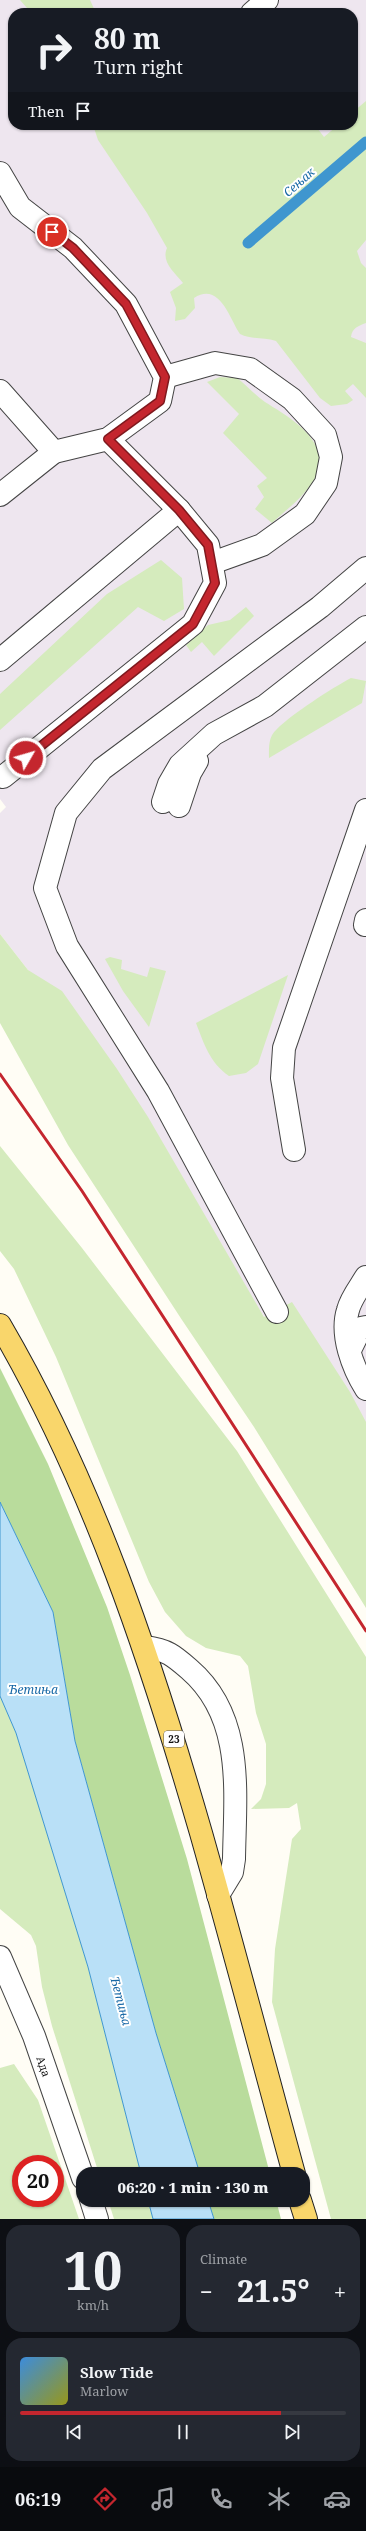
<!DOCTYPE html>
<meta charset="utf-8">
<style>
:root{--surface:#171b24;--page:#242831;--text:#f1f3f6;--muted:#9ea1a6;--line:#363941;--accent:#c4262e}
body{margin:0;font-family:"Noto Serif",serif;background:var(--page);color:var(--text);height:100vh;display:flex;flex-direction:column;font-size:15px;white-space:nowrap}
*{box-sizing:border-box;margin:0}
p{font-size:13px;color:var(--muted)}
.icon{flex:none;width:22px;height:22px;fill:none;stroke:currentColor;stroke-width:2;stroke-linecap:round;stroke-linejoin:round}
.map{position:relative;height:2219px;overflow:hidden}
.sheet{display:flex;flex-direction:column;gap:6px;padding:6px;background:#0d0f14;flex:1}
.sheet>*{flex:none}
.guide{position:absolute;left:8px;top:8px;width:350px;height:122px;border-radius:16px;box-shadow:0 1px 3px #0004;background:#171b24;color:var(--text);overflow:hidden}
.speed{position:absolute;left:12px;top:2155px;display:flex;gap:8px;font-size:20px;font-weight:700;text-align:center}
.speed>*{display:grid;place-content:center;width:52px;height:52px;border-radius:50%;background:var(--surface);box-shadow:0 1px 3px #0004;line-height:1}
.speed .limit{border:6px solid #d22;background:#fff;color:#111}
.pin{position:absolute;display:grid;place-items:center;width:34px;height:34px;color:#fff;margin:-17px;border:2px solid #fff;border-radius:50%;box-shadow:0 1px 4px #0007}
.me{position:absolute;width:44px;margin:-22px;rotate:52deg;stroke-linejoin:round;filter:drop-shadow(0 0 3px #0008)}
.turn{display:flex;align-items:center;gap:14px;height:84px;padding:0 20px;font-size:18px}
.turn .icon{width:52px;height:52px;stroke-width:2.5}
.turn b{display:block;font-size:28px;line-height:34px}
.then{display:flex;align-items:center;height:38px;padding:0 20px;background:#0003;gap:8px;font-size:15px}
.big{font-size:30px;font-weight:800;line-height:1.1}
.sheet .tile{flex:1;display:flex;flex-direction:column;justify-content:center;gap:6px;min-width:0;padding:0 14px;border-radius:16px;background:var(--page)}
.sheet .dial{align-items:center;gap:0}
.dial b{font-size:52px;line-height:1}
.song{display:flex;align-items:center;gap:12px}
.cover{width:48px;height:48px;border-radius:6px;background:linear-gradient(135deg,hsl(210 70% 55%),hsl(60 70% 35%))}
.played{height:4px;border-radius:2px;background:linear-gradient(90deg,var(--accent) 80%,var(--line) 80%)}
.keys{display:flex;justify-content:space-around;direction:ltr}
.heat{display:flex;justify-content:space-between;align-items:center;font-size:22px;direction:ltr}
.sheet .tiles{flex:1;display:grid;gap:6px;grid-template-columns:1fr 1fr}
.tile:last-child{grid-column:span 2}
.trip{position:absolute;left:76px;top:2167px;width:234px;height:40px;border-radius:16px;background:var(--surface);box-shadow:0 1px 3px #0004;font-weight:800;line-height:40px;text-align:center}
.tab-bar{display:flex;height:64px;justify-content:space-around;align-items:center;background:#090b0e;color:var(--muted)}
.tab-bar .icon{width:28px;height:28px}
.tab-bar .current{color:var(--accent)}
.tab-bar b{font-size:18px;color:var(--text)}
.map>svg:first-child{display:block}
</style>
<div class="map">
<svg width="366" height="2219" viewBox="0 0 366 2219">
<rect width="100%" height="100%" fill="#fffdf5"/>
<path fill="#eee6ef" fill-rule="evenodd" d="M 0,0 L 366,0 L 366,1442 L 265,1318 L 28,970 L 0,934 L 0,813 L 6,807 L 0,799 ZM 13,13 L 353,13 L 353,125 L 13,125 Z"/>
<g fill="#d5ebbd" fill-rule="evenodd">
<path d="M 20,0 L 90,0 L 96,13 L 22,13 L 27,8 Z"/>
<path d="M 366,101 L 366,240 L 357,251 L 361,263 L 366,268 L 366,323 C 358,326 352,328 351,337 L 366,343 L 366,398 L 353,384 L 345,391 L 353,400 L 347,404 L 331,406 L 320,398 L 276,341 C 264,337 252,340 240,334 C 230,320 220,281 194,298 L 195,308 L 185,319 L 175,321 L 176,308 L 170,292 L 183,283 C 174,272 161,262 167,248 L 147,213 L 98,140 L 93,125 L 315,125 L 324,137 L 338,125 L 353,125 L 353,112 Z"/>
<path d="M 220,377 L 237,378 C 246,385 255,395 265,402 C 287,416 331,440 317,474 C 308,494 287,509 272,523 L 255,509 L 264,497 L 257,486 L 267,478 L 223,433 L 239,414 L 207,382 Z"/>
<path d="M 161,560 L 182,578 L 184,609 L 164,621 L 138,607 L 0,730 L 0,694 L 107,594 Z"/>
<path d="M 246,607 L 254,616 L 214,656 L 202,642 L 191,652 L 186,645 L 208,625 L 230,620 Z"/>
<path d="M 351,678 L 366,681 L 362,703 L 269,758 C 269,747 268,737 277,729 C 292,714 332,688 351,678 Z"/>
<path d="M 0,934 L 28,970 L 62,991 L 117,1069 L 148,1117 L 264,1317 L 292,1302 L 350,1392 L 366,1422 L 366,1608 L 254,1427 L 182,1320 L 68,1145 L 0,1023 Z"/>
<path d="M 110,957 L 122,960 L 121,969 L 147,977 L 150,967 L 166,971 L 149,1027 L 123,991 L 105,959 Z"/>
<path d="M 288,975 L 258,1064 L 246,1073 L 229,1076 C 210,1063 204,1044 196,1023 Z"/>
<path d="M 0,1146 L 82,1248 L 237,1451 L 366,1657 L 366,2219 L 331,2219 L 272,2002 L 275,1949 L 285,1884 L 292,1839 L 301,1829 L 297,1803 L 289,1808 L 251,1809 L 261,1799 L 266,1784 L 266,1744 L 256,1713 L 248,1666 L 240,1656 L 206,1648 L 186,1636 L 165,1612 L 149,1582 L 56,1357 L 14,1269 L 0,1251 Z"/>
<path d="M 0,1696 L 16,1733 L 88,1967 L 141,2174 L 99,2174 L 52,2026 L 42,1987 L 36,1946 L 31,1935 L 0,1909 Z"/>
<path d="M 14,2064 L 38,2100 L 79,2219 L 0,2219 L 0,2068 ZM 21,2164 L 55,2164 L 55,2198 L 21,2198 Z"/>
<path d="M 108,2200 L 148,2200 L 153,2219 L 114,2219 Z"/>
</g>
<g fill="#b9dc9c">
<path d="M 0,1368 L 48,1464 L 107,1607 L 130,1675 L 187,1859 L 270,2174 L 200,2174 L 156,2033 L 75,1741 L 53,1612 L 0,1502 Z"/>
<path d="M 208,2200 L 276,2200 L 281,2219 L 214,2219 Z"/>
</g>
<g fill="#b9e0f7" stroke="#3f96cf">
<path d="M 0,1502 L 53,1612 L 75,1741 L 156,2033 L 200,2174 L 141,2174 L 88,1967 L 16,1733 L 0,1696 Z"/>
<path d="M 148,2200 L 208,2200 L 214,2219 L 153,2219 Z"/>
</g>
<g fill="none" stroke-linecap="round" stroke-linejoin="round">
<path stroke="#3f96cf" stroke-width="11" d="M 248,243 L 366,142"/>
<defs>
<g id="minor">
<path d="M 252,13 L 267,0"/>
<path d="M 0,173 L 20,207 L 73,248 L 126,304 L 165,377 L 160,401 L 108,439 L 54,452 L 0,391"/>
<path d="M 165,377 L 215,363 L 250,369 L 292,399 L 325,435 L 331,457 L 326,483 L 305,514 L 262,545 L 212,563"/>
<path d="M 108,439 L 179,510"/>
<path d="M 0,495 L 54,452"/>
<path d="M 0,660 L 179,510 L 208,545 L 215,583 L 193,624 L 3,777"/>
<path d="M 163,802 L 169,784 L 180,765 L 214,734 L 265,706 L 366,627"/>
<path d="M 179,806 L 190,773 L 197,761"/>
<path d="M 365,925 L 366,920"/>
<path d="M 294,1150 L 282,1078 L 284,1048 L 366,810"/>
<path d="M 366,1277 C 360,1287 351,1298 348,1310 C 340,1335 353,1368 366,1389"/>
<path d="M 277,1312 L 158,1091 L 67,946 L 45,888 L 66,813 L 102,769 L 320,607 L 366,568"/>
<path d="M 350,1350 L 361,1328 L 366,1327"/>
<path d="M 145,1647 C 167,1650 173,1655 189,1669 C 245,1717 235,1792 234,1859 L 232,1872 L 218,1895"/>
<path id="s1" d="M 0,1957 L 34,2036 L 83,2178"/>
<path d="M 91,2200 L 97,2219"/>
</g>
<g id="major">
<path d="M 0,1325 C 93,1484 150,1657 201,1833 C 233,1946 263,2060 294,2174"/>
<path d="M 300,2200 L 306,2219"/>
</g>
</defs>
<use href="#minor" stroke="#444" stroke-width="24"/>
<use href="#major" stroke="#222" stroke-width="24"/>
<use href="#minor" stroke="#fff" stroke-width="22"/>
<use href="#major" stroke="#f9d66b" stroke-width="22"/>
<path stroke="#c4262e" stroke-width="3" d="M 0,1074 L 82,1191 L 366,1631"/>
</g>
<g fill="none" stroke-linecap="round" stroke-linejoin="round">
<defs>
<path id="route" d="M 26,758 L 193,624 L 215,583 L 208,545 L 179,510 L 108,439 L 160,401 L 165,377 L 126,304 L 73,248 L 52,232"/>
</defs>
<use href="#route" stroke="#7f191e" stroke-width="10"/>
<use href="#route" stroke="#c4262e" stroke-width="7"/>
</g>
<g text-anchor="middle" dominant-baseline="central" stroke-width="4" stroke-linejoin="round" paint-order="stroke">
<rect fill="#fff" stroke="#585858" stroke-width="1" x="164" y="1731" width="20" height="16" rx="3"/>
<g font-size="10" font-weight="bold" fill="#111">
<text x="174" y="1739">23</text>
</g>
<g font-size="11" fill="#111" stroke="#fff">
<text stroke="none"><textPath href="#s1" startOffset="118">Ада</textPath></text>
</g>
<g font-size="12" font-style="italic" fill="#1768a6" stroke="#fff">
<text transform="translate(299 182) rotate(-41)">Сењак</text>
<text x="33" y="1689">Ђетиња</text>
<text transform="translate(121 2001) rotate(75)">Ђетиња</text>
</g>
</g>
</svg>
<div class="speed"><div class="limit">20</div></div>
<div class="pin" style="left:52px;top:232px;background:#d93025"><svg class="icon" aria-label="arrive" viewBox="0 0 24 24"><path d="M6 21V4h12l-3 4 3 4H6"/></svg></div>
<svg class="me" style="left:26px;top:758px" viewBox="-20 -20 40 40"><circle r="17" fill="#c4262e" stroke="#fff" stroke-width="3"/><path d="M0-11L8 9 0 5-8 9z" fill="#fff"/></svg>
<div class="trip">06:20 · 1 min · 130 m</div>
<div class="guide">
<div class="turn"><svg class="icon" aria-label="right" viewBox="0 0 24 24"><path d="M7 20v-9h11M14 6l5 5-5 5"/></svg><div><b>80 m</b>Turn right</div></div>
<div class="then">Then<svg class="icon" aria-label="arrive" viewBox="0 0 24 24"><path d="M6 21V4h12l-3 4 3 4H6"/></svg></div>
</div>
</div>
<section class="sheet">
<div class="tiles">
<div class="tile dial"><b>10</b><p>km/h</p></div>
<div class="tile"><p>Climate</p>
<div class="heat"><a>−</a><b class="big">21.5°</b><a>+</a></div>
</div>
<div class="tile">
<div class="song"><i class="cover"></i><div><b>Slow Tide</b><p>Marlow</p></div></div>
<div class="played"></div>
<div class="keys"><svg class="icon" aria-label="previous" viewBox="0 0 24 24"><path d="M18 5L8 12l10 7zM5 5v14"/></svg><svg class="icon" aria-label="pause" viewBox="0 0 24 24"><path d="M8 5v14M16 5v14"/></svg><svg class="icon" aria-label="next" viewBox="0 0 24 24"><path d="M6 5l10 7-10 7zM19 5v14"/></svg></div>
</div>
</div>
</section>
<nav class="tab-bar">
<b>06:19</b>
<svg class="icon current" aria-label="directions" viewBox="0 0 24 24"><path d="M12 3l9 9-9 9-9-9zM9 14v-3h6M13 9l2 2-2 2"/></svg>
<svg class="icon" aria-label="music" viewBox="0 0 24 24"><path d="M9 18V5l10-2v13"/><circle cx="6" cy="18" r="3"/><circle cx="16" cy="16" r="3"/></svg>
<svg class="icon" aria-label="phone" viewBox="0 0 24 24"><path d="M5 4h4l2 5-3 2q2 4 5 5l2-3 5 2v4C11 20 4 13 5 4z"/></svg>
<svg class="icon" aria-label="climate" viewBox="0 0 24 24"><path d="M12 3v18M4 7l16 10M4 17L20 7"/></svg>
<svg class="icon" aria-label="car" viewBox="0 0 24 24"><path d="M5 17H2v-5l4-1 3-4h7l3 4 3 1v5h-3M9 17h6M6 11h13"/><circle cx="7" cy="17" r="2"/><circle cx="17" cy="17" r="2"/></svg>
</nav>
